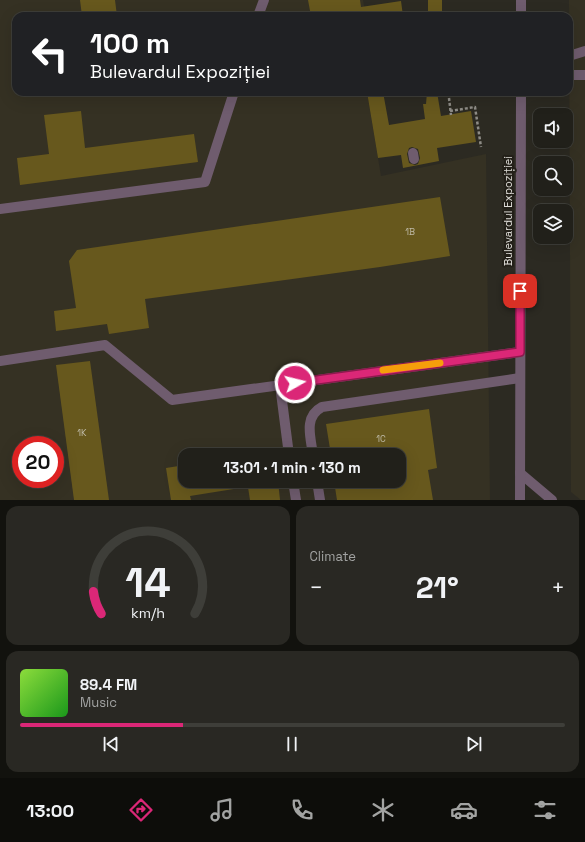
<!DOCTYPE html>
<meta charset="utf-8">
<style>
:root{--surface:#21201a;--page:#292823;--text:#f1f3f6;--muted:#a2a3a2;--line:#3e3e39;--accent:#db2777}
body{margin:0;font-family:"Space Grotesk",sans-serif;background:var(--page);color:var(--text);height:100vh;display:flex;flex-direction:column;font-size:15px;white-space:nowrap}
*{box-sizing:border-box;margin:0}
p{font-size:13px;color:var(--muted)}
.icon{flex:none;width:22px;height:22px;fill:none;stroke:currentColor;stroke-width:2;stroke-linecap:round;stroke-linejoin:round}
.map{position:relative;height:500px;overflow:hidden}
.panel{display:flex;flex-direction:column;gap:6px;padding:6px;background:#12120e;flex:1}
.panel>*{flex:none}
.top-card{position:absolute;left:12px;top:12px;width:561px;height:84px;border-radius:12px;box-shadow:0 4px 16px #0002,0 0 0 1px var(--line);background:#202124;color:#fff;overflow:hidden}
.buttons{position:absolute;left:533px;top:108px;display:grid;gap:8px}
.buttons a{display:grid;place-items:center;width:40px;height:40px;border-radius:8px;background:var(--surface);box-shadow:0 4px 16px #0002,0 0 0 1px var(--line);font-size:20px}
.speed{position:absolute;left:12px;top:436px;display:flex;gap:8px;font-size:20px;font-weight:700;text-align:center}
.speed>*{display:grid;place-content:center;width:52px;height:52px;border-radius:50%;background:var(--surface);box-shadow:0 4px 16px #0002,0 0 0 1px var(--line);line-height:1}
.speed .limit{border:6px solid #d22;background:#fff;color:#111}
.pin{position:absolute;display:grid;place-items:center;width:34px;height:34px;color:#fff;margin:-17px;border-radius:8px;box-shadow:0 2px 6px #0006}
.me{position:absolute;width:44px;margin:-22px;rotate:82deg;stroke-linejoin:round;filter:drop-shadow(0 0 3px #0008)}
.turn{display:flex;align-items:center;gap:14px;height:84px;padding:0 12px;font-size:18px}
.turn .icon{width:52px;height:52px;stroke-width:2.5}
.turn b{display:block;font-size:28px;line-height:34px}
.big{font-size:30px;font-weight:800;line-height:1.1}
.panel .widget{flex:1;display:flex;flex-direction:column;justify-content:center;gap:6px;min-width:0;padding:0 14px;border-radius:12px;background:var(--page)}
.panel .dial{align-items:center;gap:0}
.dial svg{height:104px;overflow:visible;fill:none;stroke:var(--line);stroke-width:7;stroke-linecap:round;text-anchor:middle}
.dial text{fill:var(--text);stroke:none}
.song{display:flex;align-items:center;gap:12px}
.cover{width:48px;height:48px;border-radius:6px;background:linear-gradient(135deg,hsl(90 70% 55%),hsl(120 70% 35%))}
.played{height:4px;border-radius:2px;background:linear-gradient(90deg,var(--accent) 30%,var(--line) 30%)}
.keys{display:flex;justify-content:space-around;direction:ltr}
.heat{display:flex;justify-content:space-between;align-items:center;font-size:22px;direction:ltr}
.panel .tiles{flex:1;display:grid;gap:6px;grid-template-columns:1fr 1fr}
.widget:last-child{grid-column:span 2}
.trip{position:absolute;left:178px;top:448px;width:228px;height:40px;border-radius:12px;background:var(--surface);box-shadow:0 4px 16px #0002,0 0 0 1px var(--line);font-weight:800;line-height:40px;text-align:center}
.tab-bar{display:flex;height:64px;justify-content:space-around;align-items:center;background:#0d0d0a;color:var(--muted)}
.tab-bar .icon{width:28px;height:28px}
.tab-bar .active{color:var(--accent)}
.tab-bar b{font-size:18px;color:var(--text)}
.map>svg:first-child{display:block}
</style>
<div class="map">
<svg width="585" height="500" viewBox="0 0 585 500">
<rect width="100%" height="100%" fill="#2c2a22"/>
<g fill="#353123" fill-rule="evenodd">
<path d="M 0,0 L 363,0 L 366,16 L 16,16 L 16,92 L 367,92 L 381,176 L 486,154 L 490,500 L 0,500 ZM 21,445 L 55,445 L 55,479 L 21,479 ZM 185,455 L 399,455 L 399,481 L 185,481 Z"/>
<path d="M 569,0 L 585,0 L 585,500 L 581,500 L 571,492 Z"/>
</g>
<g fill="#67581d" fill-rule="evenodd">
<path d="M 80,0 L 115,0 L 117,16 L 82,16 Z"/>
<path d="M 308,0 L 360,0 L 361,7 L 401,1 L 403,16 L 311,16 Z"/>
<rect x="428" y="0" width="14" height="16"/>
<path d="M 367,92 L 383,92 L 389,125 L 425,119 L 423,104 L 426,104 L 427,92 L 437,92 L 441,116 L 471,111 L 476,142 L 437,148 L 439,161 L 403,168 L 401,155 L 378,158 ZM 412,147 L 418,149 L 420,158 L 418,164 L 415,165 L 409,163 L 407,154 L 409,148 Z"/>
<path d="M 81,111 L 85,148 L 194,134 L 198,162 L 20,185 L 17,158 L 49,154 L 44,115 Z"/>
<path d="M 440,197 L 450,256 L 380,267 L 145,299 L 149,328 L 109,334 L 107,324 L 56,331 L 54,311 L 76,308 L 69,261 L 77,250 Z"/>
<path d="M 90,361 L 109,500 L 74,500 L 56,365 Z"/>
<path d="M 429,409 L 437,468 L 428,470 L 433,500 L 337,500 L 334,481 L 399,481 L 399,455 L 331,455 L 326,424 Z"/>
<path d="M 185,465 L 185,481 L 239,481 L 240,488 L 190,496 L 191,500 L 171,500 L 166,468 Z"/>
<path d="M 247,481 L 278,481 L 280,500 L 250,500 Z"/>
</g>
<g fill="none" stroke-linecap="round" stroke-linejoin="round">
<g stroke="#8e8c86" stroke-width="2.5" stroke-dasharray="3 2" stroke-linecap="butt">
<path d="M 449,98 L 451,115"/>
<path d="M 450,111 L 475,107 L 481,147"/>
</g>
<g stroke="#6f5c6e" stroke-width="10">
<path d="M 258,16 L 264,0"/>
<path d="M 521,16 L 521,0"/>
<path d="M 569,56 L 585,51"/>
<path d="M 569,75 L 585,75"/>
<path d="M 413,153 L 414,159"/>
<path d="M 0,209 L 205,182 L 234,92"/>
<path d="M 0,361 L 105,345 L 172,400 L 520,352"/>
<path d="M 280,385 L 289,455"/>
<path d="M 313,455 C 311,438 303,417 322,407 L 520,378"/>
<path d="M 520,473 L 552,500"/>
<path d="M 293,481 L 296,500"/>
<path d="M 317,481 L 320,500"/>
<path d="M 520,500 L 521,92"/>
</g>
</g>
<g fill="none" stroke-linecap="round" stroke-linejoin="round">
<defs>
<path id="route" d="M 295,383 L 520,352 L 520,291"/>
</defs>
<use href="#route" stroke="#8e194d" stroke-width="10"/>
<use href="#route" stroke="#db2777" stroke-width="7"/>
<path stroke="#f59e0b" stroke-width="7" d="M 383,370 L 440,363"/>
</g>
<g text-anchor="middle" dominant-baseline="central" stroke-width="4" stroke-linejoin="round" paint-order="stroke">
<g font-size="9" fill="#c0bba8">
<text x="410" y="232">1B</text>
<text x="82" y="433">1K</text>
<text x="381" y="439">1C</text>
</g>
<g font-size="11" fill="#dedcd7" stroke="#232019">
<text transform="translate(508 211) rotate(-90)">Bulevardul Expoziției</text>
</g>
</g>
</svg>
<div class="buttons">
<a><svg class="icon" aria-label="sound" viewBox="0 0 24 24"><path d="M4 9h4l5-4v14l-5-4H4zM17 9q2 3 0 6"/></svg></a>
<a><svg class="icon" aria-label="search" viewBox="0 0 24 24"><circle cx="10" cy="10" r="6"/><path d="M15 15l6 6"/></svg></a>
<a><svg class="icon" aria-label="layers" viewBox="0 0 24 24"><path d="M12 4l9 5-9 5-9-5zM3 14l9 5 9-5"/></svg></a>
</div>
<div class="speed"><div class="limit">20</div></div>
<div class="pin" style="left:520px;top:291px;background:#d93025"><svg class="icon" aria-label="arrive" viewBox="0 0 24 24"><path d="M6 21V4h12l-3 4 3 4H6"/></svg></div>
<svg class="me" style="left:295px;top:383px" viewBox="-20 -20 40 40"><circle r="17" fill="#db2777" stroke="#fff" stroke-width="3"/><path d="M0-11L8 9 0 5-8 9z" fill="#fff"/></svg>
<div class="trip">13:01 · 1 min · 130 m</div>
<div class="top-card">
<div class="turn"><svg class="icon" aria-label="left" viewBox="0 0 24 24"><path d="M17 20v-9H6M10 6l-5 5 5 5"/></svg><div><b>100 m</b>Bulevardul Expoziției</div></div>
</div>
</div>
<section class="panel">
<div class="tiles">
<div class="widget dial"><svg viewBox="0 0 100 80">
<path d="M14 69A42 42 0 1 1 86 69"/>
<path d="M14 69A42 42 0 0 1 8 52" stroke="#db2777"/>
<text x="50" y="56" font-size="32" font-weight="700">14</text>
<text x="50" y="72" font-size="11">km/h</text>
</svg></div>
<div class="widget"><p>Climate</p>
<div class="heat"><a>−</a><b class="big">21°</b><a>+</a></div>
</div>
<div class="widget">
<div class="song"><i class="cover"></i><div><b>89.4 FM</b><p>Music</p></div></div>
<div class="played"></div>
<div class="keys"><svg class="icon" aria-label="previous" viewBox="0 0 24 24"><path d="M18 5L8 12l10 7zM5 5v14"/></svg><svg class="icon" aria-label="pause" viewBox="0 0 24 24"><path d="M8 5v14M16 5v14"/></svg><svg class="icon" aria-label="next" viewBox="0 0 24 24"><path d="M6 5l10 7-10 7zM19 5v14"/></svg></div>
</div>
</div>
</section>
<nav class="tab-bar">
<b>13:00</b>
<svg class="icon active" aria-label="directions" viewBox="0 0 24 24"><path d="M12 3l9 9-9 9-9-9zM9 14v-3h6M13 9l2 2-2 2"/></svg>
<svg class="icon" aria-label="music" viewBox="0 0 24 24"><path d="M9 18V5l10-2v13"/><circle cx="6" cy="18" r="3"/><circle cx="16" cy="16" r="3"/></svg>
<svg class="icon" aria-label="phone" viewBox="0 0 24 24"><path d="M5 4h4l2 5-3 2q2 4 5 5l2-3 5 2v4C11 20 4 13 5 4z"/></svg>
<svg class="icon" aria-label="climate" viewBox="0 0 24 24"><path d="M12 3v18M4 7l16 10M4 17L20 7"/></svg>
<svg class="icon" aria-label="car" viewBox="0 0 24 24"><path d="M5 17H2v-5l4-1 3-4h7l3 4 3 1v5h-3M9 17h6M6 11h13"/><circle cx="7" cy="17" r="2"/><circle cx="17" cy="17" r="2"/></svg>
<svg class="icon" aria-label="filters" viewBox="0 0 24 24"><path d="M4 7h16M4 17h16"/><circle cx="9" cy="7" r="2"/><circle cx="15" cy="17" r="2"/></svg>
</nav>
